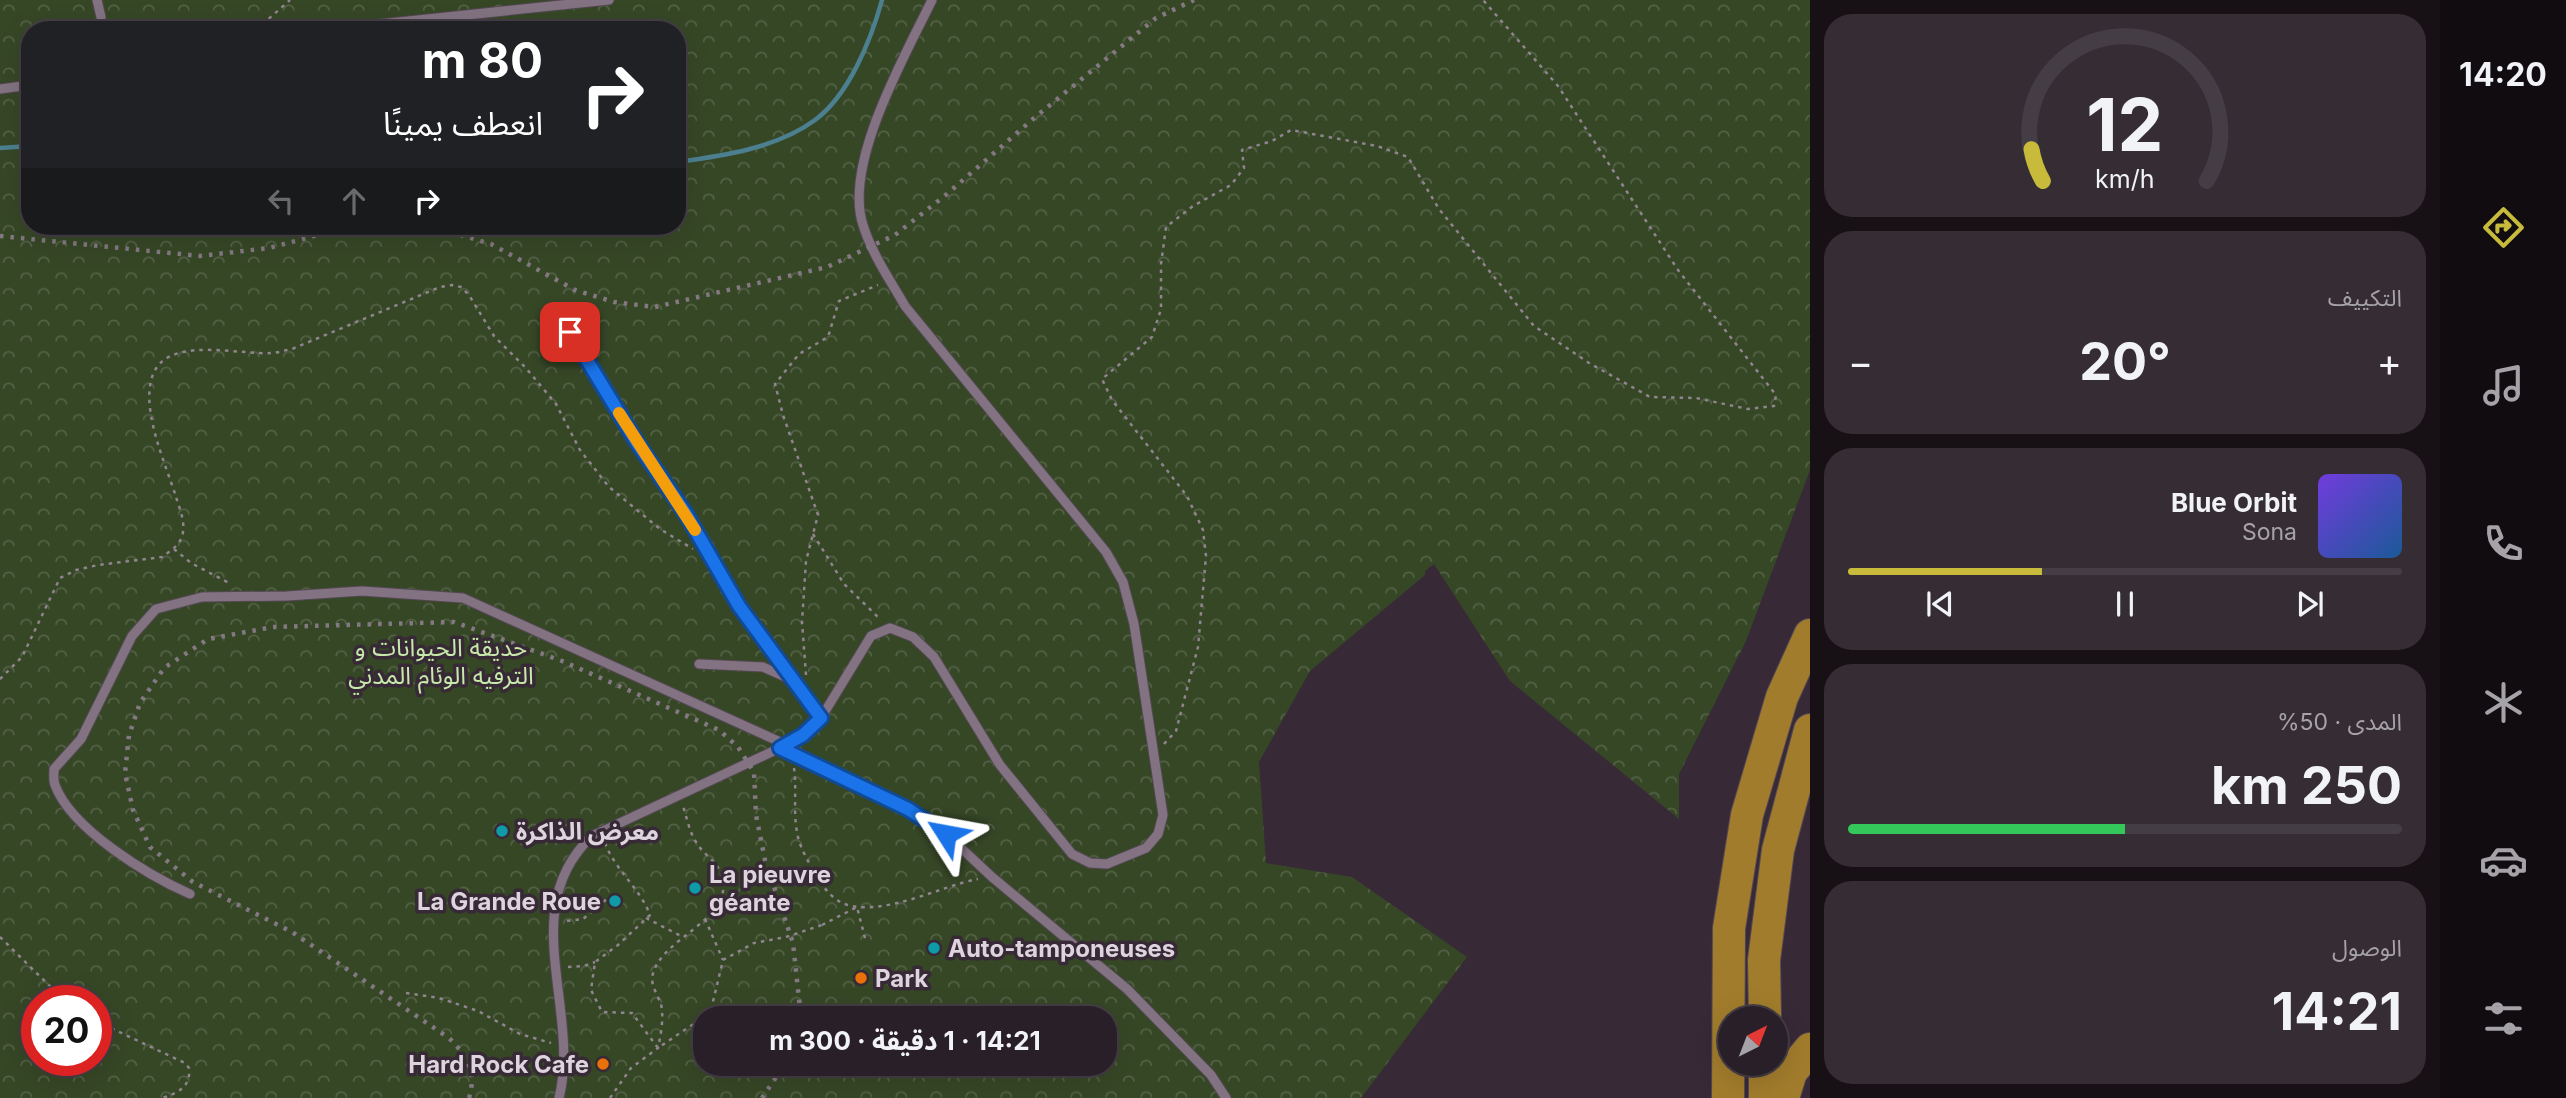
<!DOCTYPE html>
<html lang="ar">
<meta charset="utf-8">
<style>
:root{--surface:#291f28;--page:#352c34;--text:#f1f3f6;--muted:#a5a2a8;--line:#453d45;--accent:#c8bb3b}
body{margin:0;font-family:Inter,"Noto Sans Arabic",sans-serif;background:var(--page);color:var(--text);direction:rtl;height:100vh;display:flex;flex-direction:column;font-size:26px;white-space:nowrap}
*{box-sizing:border-box;margin:0}
p{font-size:23px;color:var(--muted)}
.icon{flex:none;width:38px;height:38px;fill:none;stroke:currentColor;stroke-width:2;stroke-linecap:round;stroke-linejoin:round}
.map{position:relative;flex:1;overflow:hidden;direction:ltr}
.side{display:flex;flex-direction:column;gap:14px;padding:14px;background:#171116;width:630px}
.side>*{flex:none}
.hud{position:absolute;left:21px;top:21px;width:665px;height:214px;border-radius:28px;box-shadow:0 7px 28px #0002,0 0 0 2px var(--line);direction:rtl;background:#202124;color:#fff;overflow:hidden}
.needle{width:46px;rotate:42deg}
.fabs{position:absolute;left:1718px;top:1006px;display:grid;gap:14px}
.fabs a{display:grid;place-items:center;width:70px;height:70px;border-radius:50%;background:var(--surface);box-shadow:0 7px 28px #0002,0 0 0 2px var(--line);font-size:35px}
.speed{position:absolute;left:21px;top:985px;display:flex;gap:14px;font-size:35px;font-weight:700;text-align:center}
.speed>*{display:grid;place-content:center;width:91px;height:91px;border-radius:50%;background:var(--surface);box-shadow:0 7px 28px #0002,0 0 0 2px var(--line);line-height:1}
.speed .limit{border:10px solid #d22;background:#fff;color:#111}
.pin{position:absolute;display:grid;place-items:center;width:60px;height:60px;color:#fff;margin:-30px;border-radius:14px;box-shadow:0 4px 10px #0006}
.me{position:absolute;width:77px;margin:-38px;rotate:304deg;stroke-linejoin:round;filter:drop-shadow(0 0 5px #0008)}
.turn{display:flex;align-items:center;gap:24px;height:147px;padding:0 28px;font-size:32px}
.turn .icon{width:91px;height:91px;stroke-width:2.5}
.turn b{display:block;font-size:49px;line-height:60px}
.lanes{display:flex;align-items:center;height:66px;padding:0 28px;background:#0003;justify-content:center;gap:35px;direction:ltr}
.lanes .off{opacity:.35}
.big{font-size:52px;font-weight:700;line-height:1.1}
.side .tile{flex:1;display:flex;flex-direction:column;justify-content:center;gap:10px;min-width:0;padding:0 24px;border-radius:28px;background:var(--page)}
.side .dial{align-items:center;gap:0}
.dial svg{height:182px;overflow:visible;fill:none;stroke:var(--line);stroke-width:7;stroke-linecap:round;text-anchor:middle}
.dial text{fill:var(--text);stroke:none}
.song{display:flex;align-items:center;gap:21px}
.cover{width:84px;height:84px;border-radius:10px;background:linear-gradient(135deg,hsl(260 70% 55%),hsl(210 70% 35%))}
.played{height:7px;border-radius:4px;background:linear-gradient(90deg,var(--accent) 35%,var(--line) 35%)}
.keys{display:flex;justify-content:space-around;direction:ltr}
.heat{display:flex;justify-content:space-between;align-items:center;font-size:38px;direction:ltr}
.charge{height:10px;border-radius:5px;background:linear-gradient(90deg,#34c759 50%,var(--line) 0)}
.trip{position:absolute;left:693px;top:1006px;width:424px;height:70px;border-radius:28px;background:var(--surface);box-shadow:0 7px 28px #0002,0 0 0 2px var(--line);font-weight:700;line-height:70px;text-align:center;direction:rtl}
main{display:flex;flex:1;min-height:0}
.tabs{display:flex;flex-direction:column;width:126px;justify-content:space-around;align-items:center;background:#100c10;color:var(--muted)}
.tabs .icon{width:49px;height:49px}
.tabs .on{color:var(--accent)}
.tabs b{font-size:32px;color:var(--text)}
.map>svg:first-child{display:block}
</style>
<main>
<nav class="tabs">
<b>14:20</b>
<svg class="icon on" aria-label="directions" viewBox="0 0 24 24"><path d="M12 3l9 9-9 9-9-9zM9 14v-3h6M13 9l2 2-2 2"/></svg>
<svg class="icon" aria-label="music" viewBox="0 0 24 24"><path d="M9 18V5l10-2v13"/><circle cx="6" cy="18" r="3"/><circle cx="16" cy="16" r="3"/></svg>
<svg class="icon" aria-label="phone" viewBox="0 0 24 24"><path d="M5 4h4l2 5-3 2q2 4 5 5l2-3 5 2v4C11 20 4 13 5 4z"/></svg>
<svg class="icon" aria-label="climate" viewBox="0 0 24 24"><path d="M12 3v18M4 7l16 10M4 17L20 7"/></svg>
<svg class="icon" aria-label="car" viewBox="0 0 24 24"><path d="M5 17H2v-5l4-1 3-4h7l3 4 3 1v5h-3M9 17h6M6 11h13"/><circle cx="7" cy="17" r="2"/><circle cx="17" cy="17" r="2"/></svg>
<svg class="icon" aria-label="filters" viewBox="0 0 24 24"><path d="M4 7h16M4 17h16"/><circle cx="9" cy="7" r="2"/><circle cx="15" cy="17" r="2"/></svg>
</nav>
<section class="side">
<div class="tile dial"><svg viewBox="0 0 100 80">
<path d="M14 69A42 42 0 1 1 86 69"/>
<path d="M14 69A42 42 0 0 1 9 55" stroke="#c8bb3b"/>
<text x="50" y="56" font-size="32" font-weight="700">12</text>
<text x="50" y="72" font-size="11">km/h</text>
</svg></div>
<div class="tile"><p>التكييف</p>
<div class="heat"><a>−</a><b class="big">20°</b><a>+</a></div>
</div>
<div class="tile">
<div class="song"><i class="cover"></i><div><b>Blue Orbit</b><p>Sona</p></div></div>
<div class="played"></div>
<div class="keys"><svg class="icon" aria-label="previous" viewBox="0 0 24 24"><path d="M18 5L8 12l10 7zM5 5v14"/></svg><svg class="icon" aria-label="pause" viewBox="0 0 24 24"><path d="M8 5v14M16 5v14"/></svg><svg class="icon" aria-label="next" viewBox="0 0 24 24"><path d="M6 5l10 7-10 7zM19 5v14"/></svg></div>
</div>
<div class="tile"><p>المدى · 50%</p><b class="big">250 km</b><div class="charge"></div></div>
<div class="tile"><p>الوصول</p><b class="big">14:21</b></div>
</section>
<div class="map">
<svg width="1810" height="1098" viewBox="0 0 1810 1098">
<defs>
<pattern id="park-crowns" width="20" height="18" patternUnits="userSpaceOnUse" patternTransform="scale(1.75)"><rect width="20" height="18" fill="#364726"/><path d="M2 6a3 3 0 1 1 6 0M12 15a3 3 0 1 1 6 0" fill="none" stroke="#536145"/></pattern>
</defs>
<rect width="100%" height="100%" fill="#372936"/>
<path fill="url(#park-crowns)" fill-rule="evenodd" d="M 0,0 L 1810,0 L 1810,470 L 1746,641 L 1679,774 L 1679,819 L 1510,681 L 1434,564 L 1425,571 L 1425,575 L 1310,671 L 1259,762 L 1266,863 L 1352,877 L 1467,957 L 1361,1098 L 0,1098 ZM 30,30 L 677,30 L 677,226 L 30,226 ZM 37,1001 L 96,1001 L 96,1060 L 37,1060 ZM 705,1018 L 1104,1018 L 1104,1064 L 705,1064 Z"/>
<g fill="none" stroke-linecap="round" stroke-linejoin="round">
<g stroke="#4c8090" stroke-width="4.5">
<path d="M 0,148 L 30,146"/>
<path d="M 677,162 C 723,156 777,148 815,120 C 849,95 871,40 882,0"/>
</g>
<defs>
<g id="lane">
<path d="M 97,0 L 101,17"/>
<path d="M 103,28 L 103,30"/>
<path d="M 323,30 L 609,0"/>
<path d="M 0,89 L 30,85"/>
<path d="M 557,311 L 636,441 L 686,514 L 739,606 L 821,718 L 871,636 L 890,628 L 913,637 L 934,657 L 1000,765 L 1072,854 L 1090,863 L 1107,864 L 1146,848 L 1158,834 L 1163,815 L 1134,624 L 1123,582 L 1106,552 L 905,306 C 890,280 872,254 863,225 C 843,164 905,56 932,0"/>
<path d="M 699,664 L 763,667 L 792,680"/>
<path d="M 780,748 L 908,809 L 946,834 L 992,877 L 1127,989 L 1211,1075 L 1226,1098"/>
<path d="M 190,894 C 149,876 71,829 55,785 C 53,780 54,774 54,769 L 81,739 L 132,636 L 156,609 L 202,597 L 287,596 L 362,591 L 463,598 L 778,741 L 784,746"/>
<path d="M 559,1098 C 581,1010 515,908 592,836 L 780,748 L 803,735 L 821,718"/>
</g>
<g id="highway">
<path d="M 1765,1018 L 1764,960 L 1778,850 L 1810,730"/>
<path d="M 1765,1064 L 1765,1098"/>
<path d="M 1728,1098 L 1729,928 L 1747,815 L 1782,697 L 1810,635"/>
<path d="M 1783,1098 L 1791,1072 L 1810,1049"/>
</g>
</defs>
<use href="#lane" stroke="#544853" stroke-width="11"/>
<use href="#highway" stroke="#544853" stroke-width="34"/>
<g stroke="#90848f" stroke-width="2.5" stroke-dasharray="3.5 5" stroke-linecap="butt">
<path d="M 256,30 L 290,0"/>
<path d="M 813,534 L 844,584 L 880,619"/>
<path d="M 174,549 L 191,563 L 231,584"/>
<path d="M 806,675 L 802,622 L 806,561 L 818,515 L 783,415 L 775,384 L 799,354 L 828,337 L 839,301 L 878,285"/>
<path d="M 0,679 L 22,657 L 60,578 L 76,570 L 98,565 L 162,557 C 169,552 177,547 181,539 C 187,525 180,510 176,497 C 166,464 135,399 157,367 C 178,338 241,355 271,353 C 278,353 285,350 292,349 L 440,287 L 452,285 L 461,287 L 469,295 L 494,336 L 525,367 L 556,404 L 580,450 L 609,487 L 660,529 L 693,549"/>
<path d="M 1164,744 L 1176,731 L 1198,647 L 1206,556 L 1203,530 L 1187,496 L 1112,400 L 1102,379 L 1152,337 L 1161,309 L 1161,264 L 1166,227 L 1193,206 L 1231,185 L 1244,168 L 1242,150 L 1272,141 L 1291,130 L 1377,146 L 1408,157 L 1439,209 L 1534,326 L 1589,363 L 1650,397 L 1696,398 L 1748,409 L 1774,406 L 1776,395 L 1678,270 L 1558,86 L 1483,0"/>
<path d="M 794,768 C 797,789 793,811 797,832 C 799,846 807,859 814,872 C 820,883 830,897 842,903 C 880,919 940,886 978,879"/>
<path d="M 605,843 C 615,870 640,888 650,915 L 618,945 L 595,962 L 591,990 L 602,1012 L 632,1013 L 658,1048 L 695,1023 L 705,1020"/>
<path d="M 646,918 L 683,937"/>
<path d="M 705,919 L 723,960"/>
<path d="M 567,921 L 583,919 L 608,898"/>
<path d="M 822,925 L 857,907 L 866,942"/>
<path d="M 0,937 L 65,1001"/>
<path d="M 568,967 L 584,966 L 595,962"/>
<path d="M 406,993 L 439,998 L 478,1011 L 520,1034 L 551,1043"/>
<path d="M 709,1018 L 723,960 L 754,943 L 786,937"/>
<path d="M 96,1021 L 185,1063 L 189,1068 C 191,1087 178,1093 162,1098"/>
<path d="M 610,1098 L 631,1068 L 658,1048 C 661,1034 664,1018 661,1004 C 658,997 652,986 652,979 C 656,938 735,922 722,876 C 717,860 703,855 696,842 C 689,831 687,818 683,806"/>
</g>
<use href="#lane" stroke="#837382" stroke-width="9"/>
<use href="#highway" stroke="#a17c2c" stroke-width="32"/>
<g stroke="#847883" stroke-width="4.5" stroke-dasharray="3.5 7" stroke-linecap="butt">
<path d="M 430,226 L 491,244 L 575,290 L 614,302 L 655,307 L 827,267 L 895,235 L 947,194 L 1033,119 L 1156,18 L 1194,0"/>
<path d="M 0,236 L 200,256 L 269,248 L 348,227 L 361,226"/>
<path d="M 469,1098 C 477,1072 467,1056 449,1038 L 292,932 L 193,882 L 150,847 L 133,810 L 125,773 L 129,735 L 140,703 L 164,668 L 208,639 L 273,627 L 454,622 L 562,661 L 719,730 L 738,747 L 754,772 L 756,815 L 765,860 L 793,943 L 801,1018"/>
<path d="M 762,1098 L 785,1064"/>
</g>
<path stroke="#90848f" stroke-width="2.5" stroke-dasharray="3.5 5" stroke-linecap="butt" d="M 786,937 L 822,925"/>
</g>
<g fill="none" stroke-linecap="round" stroke-linejoin="round">
<defs>
<path id="route" d="M 570,332 L 636,441 L 686,514 L 739,606 L 821,718 L 803,735 L 780,748 L 908,809 L 946,834"/>
</defs>
<use href="#route" stroke="#114b97" stroke-width="18"/>
<use href="#route" stroke="#1a73e8" stroke-width="12"/>
<path stroke="#f59e0b" stroke-width="12" d="M 619,413 L 695,530"/>
</g>
<g fill="#0f9aa8" stroke="#372936" stroke-width="2.5">
<circle cx="502" cy="831" r="7"/>
<circle cx="695" cy="888" r="7"/>
<circle cx="615" cy="901" r="7"/>
<circle cx="934" cy="948" r="7"/>
</g>
<g fill="#e8710a" stroke="#372936" stroke-width="2.5">
<circle cx="861" cy="978" r="7"/>
<circle cx="603" cy="1064" r="7"/>
</g>
<g text-anchor="middle" dominant-baseline="central" stroke-width="7" stroke-linejoin="round" paint-order="stroke">
<g font-size="24" fill="#c7e9aa" stroke="#372936">
<text x="441" y="647">حديقة الحيوانات و<tspan x="441" dy="28">الترفيه الوئام المدني</tspan></text>
</g>
<g font-size="24" font-weight="bold" fill="#ded4dd" stroke="#372936" text-anchor="start">
<text x="516" y="831">معرض الذاكرة</text>
<text x="709" y="874">La pieuvre<tspan x="709" dy="28">géante</tspan></text>
<text x="601" y="901" text-anchor="end">La Grande Roue</text>
<text x="948" y="948">Auto-tamponeuses</text>
<text x="875" y="978">Park</text>
<text x="589" y="1064" text-anchor="end">Hard Rock Cafe</text>
</g>
</g>
</svg>
<div class="fabs">
<a><svg class="needle" viewBox="-14 -14 28 28"><path d="M0-13l5 13h-10z" fill="#e53935"/><path d="M0 13l5-13h-10z" fill="#a5a2a8"/></svg></a>
</div>
<div class="speed"><div class="limit">20</div></div>
<div class="pin" style="left:570px;top:332px;background:#d93025"><svg class="icon" aria-label="arrive" viewBox="0 0 24 24"><path d="M6 21V4h12l-3 4 3 4H6"/></svg></div>
<svg class="me" style="left:946px;top:834px" viewBox="-20 -20 40 40"><path d="M0-17L14 15 0 8-14 15z" fill="#1a73e8" stroke="#fff" stroke-width="4"/></svg>
<div class="trip">14:21 · 1 دقيقة · 300 m</div>
<div class="hud">
<div class="turn"><svg class="icon" aria-label="right" viewBox="0 0 24 24"><path d="M7 20v-9h11M14 6l5 5-5 5"/></svg><div><b>80 m</b>انعطف يمينًا</div></div>
<div class="lanes"><svg class="icon off" aria-label="left" viewBox="0 0 24 24"><path d="M17 20v-9H6M10 6l-5 5 5 5"/></svg><svg class="icon off" aria-label="ahead" viewBox="0 0 24 24"><path d="M12 20V5M6 11l6-6 6 6"/></svg><svg class="icon" aria-label="right" viewBox="0 0 24 24"><path d="M7 20v-9h11M14 6l5 5-5 5"/></svg></div>
</div>
</div>
</main>
